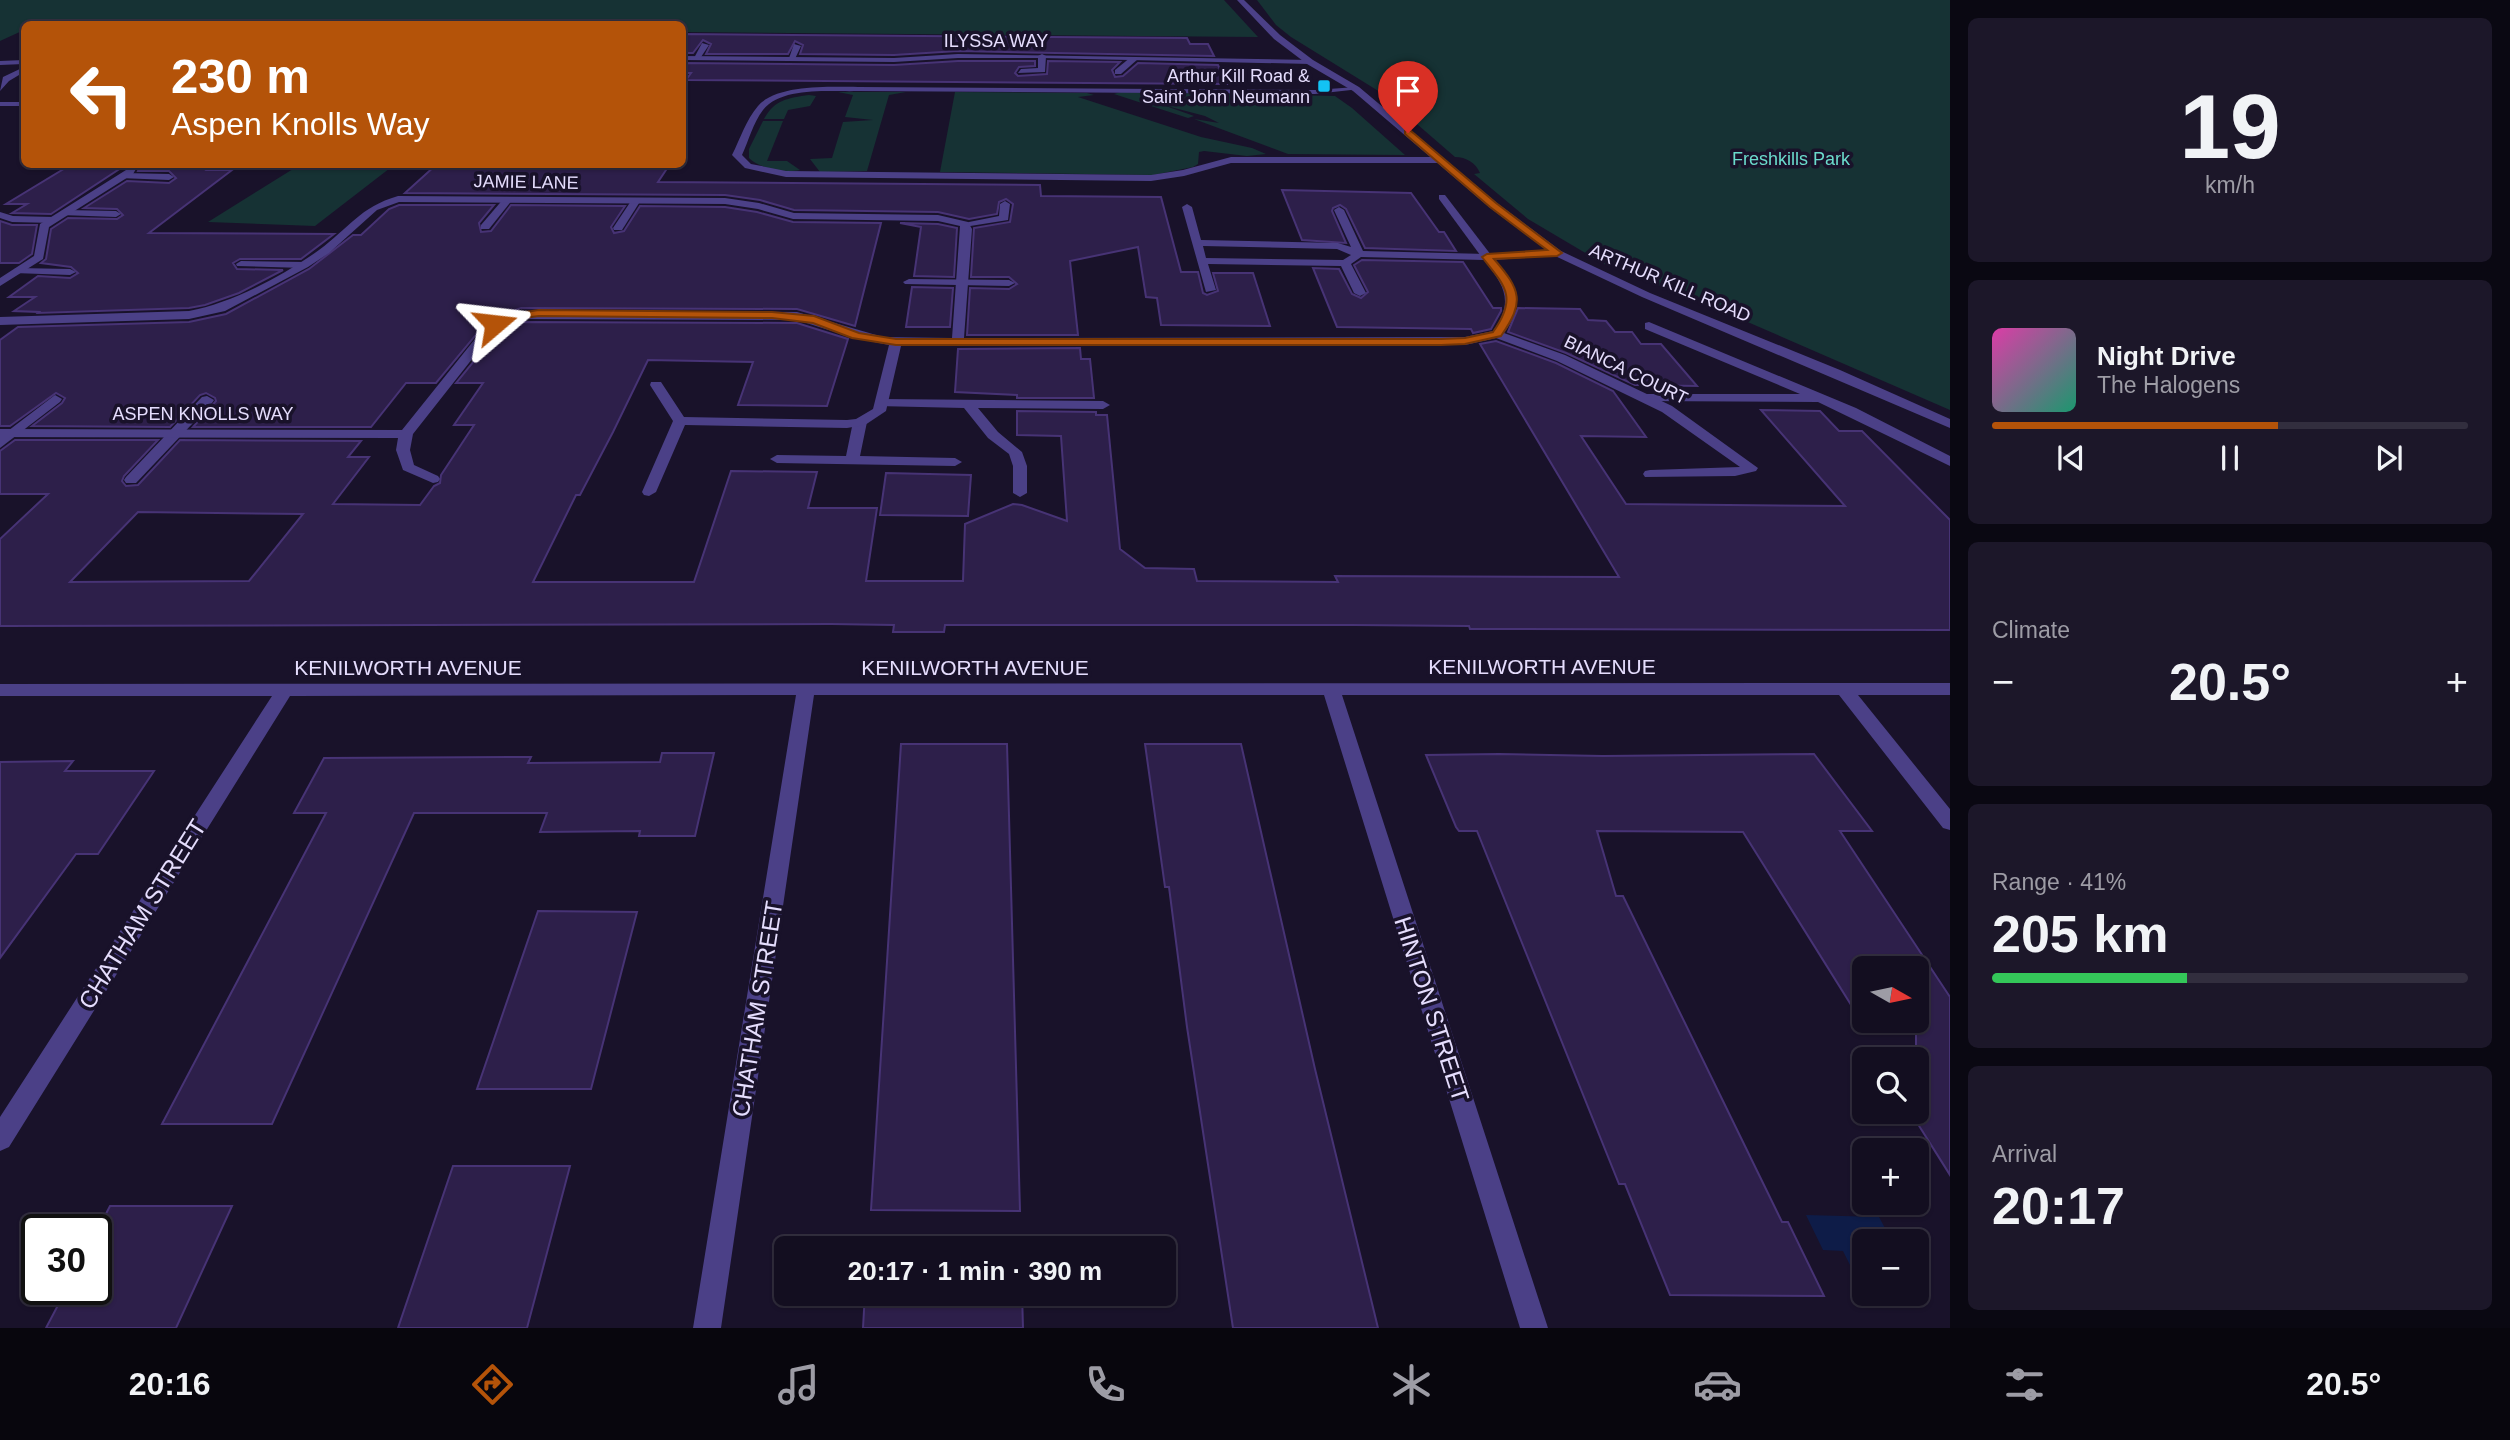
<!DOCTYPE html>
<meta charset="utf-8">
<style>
:root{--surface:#130e20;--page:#1c1729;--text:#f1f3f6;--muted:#9d9ca5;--line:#322e3e;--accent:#b45309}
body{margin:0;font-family:Helvetica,sans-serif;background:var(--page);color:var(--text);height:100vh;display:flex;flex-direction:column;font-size:26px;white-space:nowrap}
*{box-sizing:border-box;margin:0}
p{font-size:23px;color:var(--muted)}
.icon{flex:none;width:38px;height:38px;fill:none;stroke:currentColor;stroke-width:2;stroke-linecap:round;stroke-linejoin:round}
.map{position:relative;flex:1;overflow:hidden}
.drawer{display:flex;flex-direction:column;gap:18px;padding:18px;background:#0a0812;width:560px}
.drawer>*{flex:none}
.guide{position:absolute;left:21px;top:21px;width:665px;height:147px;border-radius:10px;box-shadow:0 2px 5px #0004,0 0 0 2px var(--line);background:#b45309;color:#fff;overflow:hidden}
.needle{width:46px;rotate:99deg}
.buttons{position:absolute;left:1852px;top:956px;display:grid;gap:14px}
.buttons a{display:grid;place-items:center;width:77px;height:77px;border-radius:10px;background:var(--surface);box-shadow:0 2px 5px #0004,0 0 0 2px var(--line);font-size:35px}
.speed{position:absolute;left:21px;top:1214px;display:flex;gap:14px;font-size:35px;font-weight:700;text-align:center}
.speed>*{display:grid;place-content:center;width:91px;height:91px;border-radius:50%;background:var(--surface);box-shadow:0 2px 5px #0004,0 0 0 2px var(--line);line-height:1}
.speed .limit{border:4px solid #111;border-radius:10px;background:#fff;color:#111}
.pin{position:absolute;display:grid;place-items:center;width:60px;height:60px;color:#fff;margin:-72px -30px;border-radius:50% 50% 50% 0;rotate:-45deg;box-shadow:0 0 7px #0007}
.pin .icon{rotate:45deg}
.me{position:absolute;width:77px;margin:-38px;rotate:73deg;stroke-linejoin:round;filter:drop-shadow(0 0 5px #0008)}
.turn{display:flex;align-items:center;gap:24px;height:147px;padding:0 35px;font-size:32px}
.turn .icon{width:91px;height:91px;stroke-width:2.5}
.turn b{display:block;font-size:49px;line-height:60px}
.big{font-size:52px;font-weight:600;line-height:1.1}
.drawer .card{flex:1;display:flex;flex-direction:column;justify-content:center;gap:10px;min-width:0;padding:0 24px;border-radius:10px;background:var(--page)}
.drawer .dial{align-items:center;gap:0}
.dial b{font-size:91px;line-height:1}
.song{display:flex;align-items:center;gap:21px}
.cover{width:84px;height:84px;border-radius:10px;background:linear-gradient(135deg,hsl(320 70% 55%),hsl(160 70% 35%))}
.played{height:7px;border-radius:4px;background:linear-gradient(90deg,var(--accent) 60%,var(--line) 60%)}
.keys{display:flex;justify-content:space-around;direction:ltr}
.heat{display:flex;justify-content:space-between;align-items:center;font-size:38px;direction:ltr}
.charge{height:10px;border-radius:5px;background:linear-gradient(90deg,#34c759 41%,var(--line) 0)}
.trip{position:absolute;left:774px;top:1236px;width:402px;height:70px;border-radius:10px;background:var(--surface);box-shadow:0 2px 5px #0004,0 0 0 2px var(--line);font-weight:600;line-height:70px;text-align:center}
.tabs{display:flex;height:112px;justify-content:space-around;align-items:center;background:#08060d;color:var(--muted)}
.tabs .icon{width:49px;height:49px}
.tabs .active{color:var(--accent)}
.tabs b{font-size:32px;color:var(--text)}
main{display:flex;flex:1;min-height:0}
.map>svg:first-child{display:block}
</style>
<main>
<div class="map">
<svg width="1950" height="1328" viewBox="0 0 1950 1328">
<rect width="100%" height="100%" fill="#19122a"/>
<g fill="#163234">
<path d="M 0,0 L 1224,0 L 1258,37 L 683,32 L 682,24 L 24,24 L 24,30 L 0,41 Z"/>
<path d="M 1257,0 L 1950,0 L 1950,410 L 1743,320 L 1604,264 L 1528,219 L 1474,174 L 1480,173 C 1476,163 1466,157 1455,157 L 1380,92 L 1291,37 L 1276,25 Z"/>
<path d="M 838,92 L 906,92 L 889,95 L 867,171 L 820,172 L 810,159 L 832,158 L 843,122 L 873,120 L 845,117 L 853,95 Z"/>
<path d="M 955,92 L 1087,93 L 1094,95 L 1078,97 L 1201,137 L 1252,148 L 1266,154 L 1247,156 L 1204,151 L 1199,152 L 1198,164 L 1193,167 L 1153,175 L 940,172 Z"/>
<path d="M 1121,92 L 1335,96 L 1352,108 L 1405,155 L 1288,154 L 1194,119 L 1219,123 L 1205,116 L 1163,105 L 1194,116 L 1188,118 L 1114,94 Z"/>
<path d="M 809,95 L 816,96 L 810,106 L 788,110 L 784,119 L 764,119 C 774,100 788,98 809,95 Z"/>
<path d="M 763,121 L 783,121 L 767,161 L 787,161 L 800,170 C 785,173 760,169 749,158 L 749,149 Z"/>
<path d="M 301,164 L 394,165 L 315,226 L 208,222 Z"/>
</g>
<path fill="#0e1c48" d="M 1806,1215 L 1879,1217 L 1892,1241 L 1864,1241 L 1864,1269 L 1852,1269 L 1843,1251 L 1823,1250 Z"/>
<g fill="#2d1f4a" stroke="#473375" stroke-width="2" fill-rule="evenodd">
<path d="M 682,34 L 1187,38 L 1190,44 L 1208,44 L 1214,56 L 958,51 L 894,55 L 800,54 L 803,45 L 795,41 L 788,54 L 706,54 L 711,44 L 703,40 L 693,53 L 682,53 Z"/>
<path d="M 958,61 L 1035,61 L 1035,66 L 1019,67 L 1015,73 L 1018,76 L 1047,74 L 1048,61 L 1120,62 L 1112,70 L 1115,77 L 1123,76 L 1138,63 L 1218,65 L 1227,84 L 686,80 L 691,73 L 682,73 L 682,63 L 894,65 Z"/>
<path d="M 72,164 L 127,164 L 51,214 L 12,213 L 27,204 L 6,204 Z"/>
<path d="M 141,164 L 214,164 L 207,170 L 232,170 L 149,233 L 334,234 L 301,259 L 240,259 L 233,263 L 237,269 L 283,270 L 239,293 L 205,305 L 189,308 L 38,313 L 39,312 L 14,311 L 35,297 L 9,297 L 38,276 L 70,278 L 78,273 L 71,267 L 41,263 L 46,259 L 51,229 L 68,218 L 117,219 L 123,215 L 117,209 L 84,208 L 127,181 L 169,183 L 176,178 L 169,171 L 138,171 Z"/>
<path d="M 436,165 L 668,167 L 658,182 L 1040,185 L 1041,196 L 1161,197 L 1181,272 L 1198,272 L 1203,293 L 1207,295 L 1218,291 L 1213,273 L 1253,273 L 1270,326 L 1161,325 L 1157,298 L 1146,297 L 1138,247 L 1070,261 L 1078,335 L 967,335 L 970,288 L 1009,289 L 1017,284 L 1009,277 L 971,277 L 974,228 L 1010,222 L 1013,204 L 1006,199 L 999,202 L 997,214 L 969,219 L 938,212 L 794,210 L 760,200 L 725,195 L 405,193 Z"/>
<path d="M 1282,190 L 1411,193 L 1439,232 L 1444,232 L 1456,251 L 1365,248 L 1346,209 L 1340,205 L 1333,208 L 1332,211 L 1346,243 L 1302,240 Z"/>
<path d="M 399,205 L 494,205 L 479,223 L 481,232 L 491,231 L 511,205 L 625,206 L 611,227 L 614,233 L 624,231 L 640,206 L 725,207 L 757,212 L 793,222 L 881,223 L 855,326 L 797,309 L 521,308 L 489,319 L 436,383 L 406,383 L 371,427 L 193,427 L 216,401 L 215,398 L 206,393 L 200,395 L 170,427 L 32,426 L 62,403 L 65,398 L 56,393 L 10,426 L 0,426 L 0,340 L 18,327 L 189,322 L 226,314 L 309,269 L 353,235 L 361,235 L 389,209 Z"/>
<path d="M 0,221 L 12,225 L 37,225 L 32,254 L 19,263 L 0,263 Z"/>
<path d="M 900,223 L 938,224 L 957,228 L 954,277 L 914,276 L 921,227 Z"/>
<path d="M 1362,260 L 1463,262 L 1493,308 L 1501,308 L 1501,311 L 1491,329 L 1473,333 L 1471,329 L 1337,327 L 1313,268 L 1339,269 L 1352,294 L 1361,298 L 1368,292 L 1354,265 Z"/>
<path d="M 912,287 L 953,288 L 950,327 L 906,327 Z"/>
<path d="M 1518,308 L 1580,309 L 1588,320 L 1606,321 L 1615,332 L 1632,332 L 1641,344 L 1661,344 L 1697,386 L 1635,385 L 1566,353 L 1508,332 Z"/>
<path d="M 522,322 L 797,323 L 848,339 L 827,406 L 738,405 L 753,362 L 648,360 L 613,432 L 580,495 L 576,495 L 533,582 L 694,582 L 731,471 L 817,472 L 808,508 L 877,508 L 866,581 L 963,581 L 965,524 L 1013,504 L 1022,505 L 1067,521 L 1061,436 L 1017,435 L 1017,411 L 1096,412 L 1096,415 L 1107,415 L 1120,549 L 1145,568 L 1194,569 L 1197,581 L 1338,582 L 1335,576 L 1619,577 L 1480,344 L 1496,341 L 1556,363 L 1613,391 L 1646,437 L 1581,436 L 1626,504 L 1845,506 L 1761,410 L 1820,411 L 1839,431 L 1862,431 L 1950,520 L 1950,630 L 1470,629 L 1469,626 L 1354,625 L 945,625 L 944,632 L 893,632 L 894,625 L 831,624 L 0,626 L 0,539 L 48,494 L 0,494 L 0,451 L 15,440 L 158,440 L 124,476 L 122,481 L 126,486 L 138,485 L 180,440 L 361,441 L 348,457 L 369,457 L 333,504 L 420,505 L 434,486 L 440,483 L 441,475 L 474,425 L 454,425 L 483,383 L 456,383 L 500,329 ZM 138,512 L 303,514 L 249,581 L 70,582 Z"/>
<path d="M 1080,348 L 1081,359 L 1090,359 L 1094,398 L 1017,398 L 1017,395 L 955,392 L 958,349 Z"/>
<path d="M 886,473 L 971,475 L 968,516 L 880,515 Z"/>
<path d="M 901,744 L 1007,744 L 1020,1211 L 871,1210 Z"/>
<path d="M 1145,744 L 1241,744 L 1315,1069 L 1378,1328 L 1233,1328 L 1187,1027 L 1169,887 L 1165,887 Z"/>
<path d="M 662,753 L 714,753 L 695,836 L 639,836 L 640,831 L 540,832 L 547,813 L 414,813 L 272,1124 L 162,1124 L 326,813 L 294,813 L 324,758 L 531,757 L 528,763 L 660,762 Z"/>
<path d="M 1499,754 L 1603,756 L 1814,754 L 1872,831 L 1840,831 L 1950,997 L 1950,1175 L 1916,1121 L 1916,1032 L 1868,1032 L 1743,832 L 1597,831 L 1616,896 L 1623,896 L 1782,1222 L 1788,1222 L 1824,1296 L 1670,1295 L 1625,1184 L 1619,1184 L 1477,831 L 1459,831 L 1456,827 L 1426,755 ZM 1864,968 L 1916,968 L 1916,1020 L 1864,1020 Z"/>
<path d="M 73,761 L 65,771 L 154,771 L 98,854 L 76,854 L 0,958 L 0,762 Z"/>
<path d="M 538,911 L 637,912 L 591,1089 L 477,1089 Z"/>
<path d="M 453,1166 L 570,1166 L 527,1328 L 398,1328 Z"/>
<path d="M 110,1206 L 232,1206 L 176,1328 L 46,1328 L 66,1290 L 96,1290 L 96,1233 Z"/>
<path d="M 865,1293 L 1022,1293 L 1023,1328 L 863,1328 Z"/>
</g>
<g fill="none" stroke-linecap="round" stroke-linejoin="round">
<g fill="#4b4087" fill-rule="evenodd">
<path d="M 702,43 L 709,45 L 699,60 L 693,60 Z"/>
<path d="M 794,44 L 801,46 L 794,61 L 788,61 Z"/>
<path d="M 1042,54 L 1046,56 L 1045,72 L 1018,73 L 1021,69 L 1038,68 L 1038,56 Z"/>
<path d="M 1131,57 L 1138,59 L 1121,74 L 1115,74 L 1115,70 Z"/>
<path d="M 24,60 L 24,64 L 0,65 L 0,61 Z"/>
<path d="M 858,87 L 1315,90 L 1356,87 L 1360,89 L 1315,94 L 858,91 C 831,92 782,86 763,110 C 753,123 749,140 742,155 L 751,164 L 786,171 L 1151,175 L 1183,170 L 1231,157 L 1441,157 L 1446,160 L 1441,163 L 1231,163 L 1184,176 L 1151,181 L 786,177 L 745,168 L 732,155 C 740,139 746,120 758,106 C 777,84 831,87 858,87 Z"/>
<rect x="0" y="102" width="24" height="4"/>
<path d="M 123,173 L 169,174 L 174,177 L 169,180 L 120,178 L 118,176 Z"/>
<path d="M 1439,195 L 1445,195 L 1491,255 L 1491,259 L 1483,259 L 1439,199 Z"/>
<path d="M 505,197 L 513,199 L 489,229 L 481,229 L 481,225 Z"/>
<path d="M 633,198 L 641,200 L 622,230 L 614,230 L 613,228 Z"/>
<path d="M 1005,201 L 1010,204 L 1008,220 L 964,227 L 959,224 L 999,216 L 1000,204 Z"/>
<path d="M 65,210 L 116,211 L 121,214 L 116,217 L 61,215 L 61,211 Z"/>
<path d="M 0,212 L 13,216 L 54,217 L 59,220 L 54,223 L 12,222 L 0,218 Z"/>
<path d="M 241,261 L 304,262 L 309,265 L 304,268 L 237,266 L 236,264 Z"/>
<path d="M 18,268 L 70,269 L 76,272 L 70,275 L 14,273 L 14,269 Z"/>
<path d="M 909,279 L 1009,280 L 1015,283 L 1009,286 L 905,284 L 903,282 Z"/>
<path d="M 1649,322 L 1856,408 L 1950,456 L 1950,466 L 1818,402 L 1641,401 L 1639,398 L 1646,394 L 1800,394 L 1645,329 L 1645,323 Z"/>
<path d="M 55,395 L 62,399 L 60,402 L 0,448 L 0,437 Z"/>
<path d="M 207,396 L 214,400 L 212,403 L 136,483 L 126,483 L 124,480 L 126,477 L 202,397 Z"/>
<path d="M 882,399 L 1103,401 L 1110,405 L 1103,409 L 978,408 L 998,432 L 1022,452 L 1027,466 L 1027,493 L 1020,497 L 1013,493 L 1013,466 L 1009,454 L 988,438 L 964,408 L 877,406 L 875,403 Z"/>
<path d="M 860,418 L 867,422 L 860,456 L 955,458 L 962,462 L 955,466 L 777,463 L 770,459 L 777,455 L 846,456 L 853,422 Z"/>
</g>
<g fill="#4b4087" fill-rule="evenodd">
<path d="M 958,54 L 1310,60 L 1314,62 L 1310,64 L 1042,58 L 958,58 L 894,62 L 682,60 L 682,56 L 894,58 Z"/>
<path d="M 24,67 L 24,72 L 9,81 L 0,91 L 3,77 Z"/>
<path d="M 130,164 L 139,164 L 133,174 L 49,227 L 43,259 L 0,286 L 0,278 L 34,256 L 40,224 L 126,170 Z"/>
<path d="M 398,196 L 725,198 L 759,203 L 794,213 L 938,215 L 968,222 L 972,229 L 964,338 L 1465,337 L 1493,331 C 1514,302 1505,286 1484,260 L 1361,257 L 1351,264 L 1366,293 L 1360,296 L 1354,293 L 1341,266 L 1208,264 L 1216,290 L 1206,292 L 1182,207 L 1187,204 L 1192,207 L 1201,240 L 1338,243 L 1351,247 L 1334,210 L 1339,207 L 1344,210 L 1363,251 L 1487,254 L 1557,250 L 1562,253 L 1561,255 L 1495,260 C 1517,286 1526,303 1504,333 L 1565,355 L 1672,406 L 1758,468 L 1756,471 L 1735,476 L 1645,477 L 1643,474 L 1645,471 L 1650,470 L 1740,467 L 1662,412 L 1557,361 L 1496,338 L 1465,345 L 901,346 L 886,411 L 865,425 L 847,428 L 685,425 L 656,492 L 649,496 L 644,495 L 642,492 L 673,421 L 650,385 L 651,382 L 661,382 L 684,417 L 847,420 L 856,419 L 873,409 L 889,345 L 854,338 L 797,320 L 522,319 L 499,327 L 491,335 L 413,434 L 410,450 L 414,465 L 438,476 L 440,479 L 438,482 L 433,483 L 403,470 L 396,450 L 398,438 L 0,437 L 0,429 L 402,430 L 483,329 L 491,321 L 521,311 L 797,312 L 883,337 L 952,338 L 960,226 L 938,221 L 793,219 L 758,209 L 725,204 L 399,202 L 377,210 L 329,253 L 308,267 L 225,311 L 189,319 L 0,325 L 0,317 L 189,311 C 232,303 283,276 319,250 C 349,228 360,207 398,196 ZM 1203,246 L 1337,249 L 1351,255 L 1343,260 L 1206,258 Z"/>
<path d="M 1950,683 L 1950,695 L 1858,695 L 1950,809 L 1950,830 L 1943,828 L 1839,695 L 1342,695 L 1548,1328 L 1520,1328 L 1324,695 L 814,695 L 721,1328 L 693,1328 L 796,695 L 290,696 L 9,1147 L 0,1151 L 0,1117 L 272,696 L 0,696 L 0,684 Z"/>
</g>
<path fill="#4b4087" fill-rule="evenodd" d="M 1237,0 L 1244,0 L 1280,35 L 1313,60 L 1359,87 L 1497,203 L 1561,251 L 1650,293 L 1840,370 L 1950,419 L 1950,428 L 1642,297 L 1553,255 L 1489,207 L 1353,91 L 1307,64 L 1274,39 Z"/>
</g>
<path fill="#b45309" stroke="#753606" stroke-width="2" d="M 1405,131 L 1411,131 L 1496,203 L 1562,253 L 1557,256 L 1494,259 C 1521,290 1525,302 1501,336 L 1465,344 L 1441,345 L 896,345 L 852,338 L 813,323 L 772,318 L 539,316 L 523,318 L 495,327 L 490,324 L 518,313 L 539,310 L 772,312 L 814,316 L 859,333 L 896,339 L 1441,339 L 1465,338 L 1493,332 C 1518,297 1505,286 1482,257 L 1487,254 L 1547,250 L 1490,207 L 1405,134 Z"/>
<rect fill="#13c3f4" stroke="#19122a" stroke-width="2.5" x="1317" y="79" width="14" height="14" rx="3.5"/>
<g text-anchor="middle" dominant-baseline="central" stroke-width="7" stroke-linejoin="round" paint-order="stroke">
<g font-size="18" fill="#e5ddfd" stroke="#19122a">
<text x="996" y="41">ILYSSA WAY</text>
<text transform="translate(526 182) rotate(1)">JAMIE LANE</text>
<text transform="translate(1670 283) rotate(23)">ARTHUR KILL ROAD</text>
<text transform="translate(1626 370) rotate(26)">BIANCA COURT</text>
<text x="203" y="414">ASPEN KNOLLS WAY</text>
</g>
<g font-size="18" fill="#e5ddfd" stroke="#19122a" text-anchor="end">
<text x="1310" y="76">Arthur Kill Road &amp;<tspan x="1310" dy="21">Saint John Neumann</tspan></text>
</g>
<g font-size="18" fill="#6bdbcc" stroke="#19122a">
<text x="1791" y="159">Freshkills Park</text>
</g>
<g font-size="21" fill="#e5ddfd" stroke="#19122a">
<text x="1542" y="666">KENILWORTH AVENUE</text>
<text x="408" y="667">KENILWORTH AVENUE</text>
<text x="975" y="667">KENILWORTH AVENUE</text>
</g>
<g font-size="24" fill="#e5ddfd" stroke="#19122a">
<text transform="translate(142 914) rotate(-58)">CHATHAM STREET</text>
<text transform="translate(757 1009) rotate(-81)">CHATHAM STREET</text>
<text transform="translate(1432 1009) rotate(72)">HINTON STREET</text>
</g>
</g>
</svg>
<div class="buttons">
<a><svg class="needle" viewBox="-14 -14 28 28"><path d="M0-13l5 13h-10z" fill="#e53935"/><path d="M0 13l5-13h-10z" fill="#9d9ca5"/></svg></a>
<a><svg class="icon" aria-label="search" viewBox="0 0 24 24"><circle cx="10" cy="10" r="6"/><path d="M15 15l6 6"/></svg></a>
<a>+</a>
<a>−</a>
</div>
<div class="speed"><div class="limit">30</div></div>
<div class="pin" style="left:1408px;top:133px;background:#d93025"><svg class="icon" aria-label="arrive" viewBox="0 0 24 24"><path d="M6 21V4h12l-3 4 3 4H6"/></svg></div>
<svg class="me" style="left:495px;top:324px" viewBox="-20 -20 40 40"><path d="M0-17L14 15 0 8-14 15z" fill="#b45309" stroke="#fff" stroke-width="4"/></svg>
<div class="trip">20:17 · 1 min · 390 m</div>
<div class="guide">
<div class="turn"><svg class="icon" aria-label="left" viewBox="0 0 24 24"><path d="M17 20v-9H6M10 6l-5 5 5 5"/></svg><div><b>230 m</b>Aspen Knolls Way</div></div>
</div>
</div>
<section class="drawer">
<div class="card dial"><b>19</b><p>km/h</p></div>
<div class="card">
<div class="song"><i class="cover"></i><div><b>Night Drive</b><p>The Halogens</p></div></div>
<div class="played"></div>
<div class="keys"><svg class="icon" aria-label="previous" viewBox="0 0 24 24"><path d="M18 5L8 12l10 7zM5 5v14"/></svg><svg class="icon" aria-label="pause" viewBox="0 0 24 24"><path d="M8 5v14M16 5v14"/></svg><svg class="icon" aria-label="next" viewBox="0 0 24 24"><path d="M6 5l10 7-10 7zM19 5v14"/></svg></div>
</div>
<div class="card"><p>Climate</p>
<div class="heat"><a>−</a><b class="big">20.5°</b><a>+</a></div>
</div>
<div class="card"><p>Range · 41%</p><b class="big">205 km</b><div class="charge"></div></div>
<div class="card"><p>Arrival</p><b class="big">20:17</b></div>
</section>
</main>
<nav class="tabs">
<b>20:16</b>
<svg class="icon active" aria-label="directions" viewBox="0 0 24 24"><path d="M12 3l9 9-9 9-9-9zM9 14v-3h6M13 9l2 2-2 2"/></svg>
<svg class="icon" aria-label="music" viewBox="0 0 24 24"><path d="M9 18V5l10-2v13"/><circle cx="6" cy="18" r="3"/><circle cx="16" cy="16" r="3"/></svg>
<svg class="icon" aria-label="phone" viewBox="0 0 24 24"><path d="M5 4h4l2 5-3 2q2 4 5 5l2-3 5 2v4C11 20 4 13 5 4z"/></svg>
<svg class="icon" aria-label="climate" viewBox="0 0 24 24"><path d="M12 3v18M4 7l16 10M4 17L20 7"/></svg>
<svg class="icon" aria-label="car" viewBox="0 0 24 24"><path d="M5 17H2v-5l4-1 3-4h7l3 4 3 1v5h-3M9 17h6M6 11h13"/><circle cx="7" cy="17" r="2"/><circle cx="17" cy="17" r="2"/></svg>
<svg class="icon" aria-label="filters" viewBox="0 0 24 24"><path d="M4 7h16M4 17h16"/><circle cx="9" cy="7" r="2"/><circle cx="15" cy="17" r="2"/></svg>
<b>20.5°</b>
</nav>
